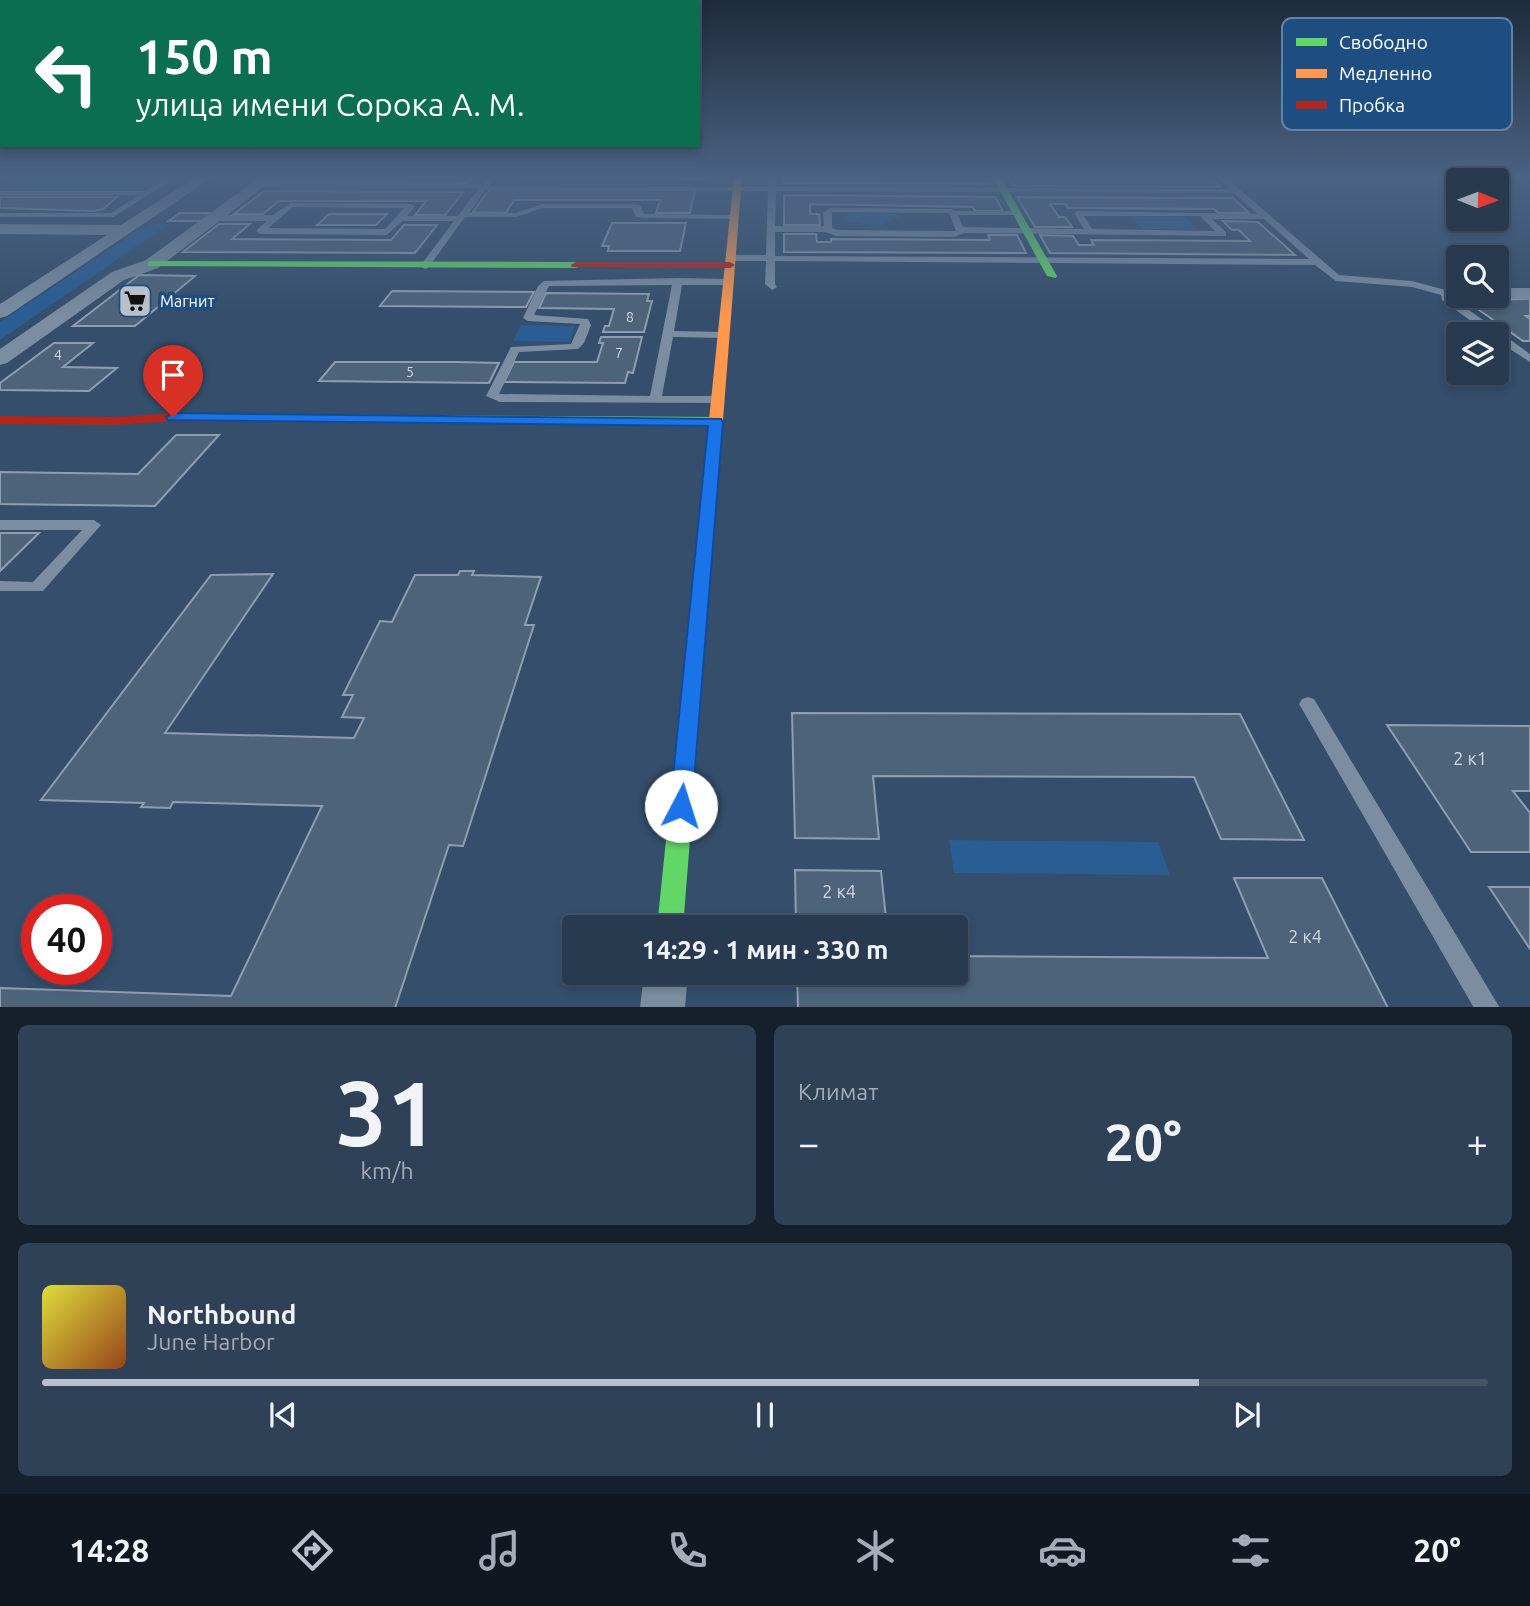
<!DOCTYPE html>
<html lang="ru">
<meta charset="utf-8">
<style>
:root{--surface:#273a50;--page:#2f4157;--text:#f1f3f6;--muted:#a4adb7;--line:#435467;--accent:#b8c1cb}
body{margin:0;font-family:Ubuntu,sans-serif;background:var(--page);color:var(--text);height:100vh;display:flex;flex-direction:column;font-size:26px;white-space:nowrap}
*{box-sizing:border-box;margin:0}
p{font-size:23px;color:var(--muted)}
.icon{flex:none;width:38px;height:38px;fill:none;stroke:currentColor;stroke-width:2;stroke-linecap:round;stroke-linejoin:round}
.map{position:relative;height:1007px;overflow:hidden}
.drawer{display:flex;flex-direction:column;gap:18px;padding:18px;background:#15202c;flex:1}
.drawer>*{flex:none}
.hud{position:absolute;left:0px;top:0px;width:700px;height:147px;box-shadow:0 4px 10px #0003,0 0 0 2px var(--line);background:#0b6e4f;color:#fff;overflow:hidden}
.needle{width:46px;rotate:91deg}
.controls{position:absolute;left:1446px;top:168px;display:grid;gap:14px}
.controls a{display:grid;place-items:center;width:63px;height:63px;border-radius:7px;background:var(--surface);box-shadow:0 4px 10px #0003,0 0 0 2px var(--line);font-size:35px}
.speed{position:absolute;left:21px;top:894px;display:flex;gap:14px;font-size:35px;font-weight:700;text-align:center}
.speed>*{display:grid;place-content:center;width:91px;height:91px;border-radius:50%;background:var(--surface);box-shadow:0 4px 10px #0003,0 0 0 2px var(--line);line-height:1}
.speed .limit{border:10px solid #d22;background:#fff;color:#111}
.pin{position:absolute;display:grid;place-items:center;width:60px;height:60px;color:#fff;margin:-72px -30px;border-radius:50% 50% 50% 0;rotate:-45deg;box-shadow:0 0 7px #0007}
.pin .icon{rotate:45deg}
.me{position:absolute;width:77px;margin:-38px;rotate:5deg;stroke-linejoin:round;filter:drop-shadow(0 0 5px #0008)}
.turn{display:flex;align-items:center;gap:24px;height:147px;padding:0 21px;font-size:32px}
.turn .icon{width:91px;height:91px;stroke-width:2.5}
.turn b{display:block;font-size:49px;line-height:60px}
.big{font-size:52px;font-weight:600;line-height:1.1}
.drawer .tile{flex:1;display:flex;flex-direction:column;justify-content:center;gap:10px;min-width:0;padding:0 24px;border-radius:10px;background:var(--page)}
.drawer .dial{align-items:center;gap:0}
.dial b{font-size:91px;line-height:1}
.song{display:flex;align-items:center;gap:21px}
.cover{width:84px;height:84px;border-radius:10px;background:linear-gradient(135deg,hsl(60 70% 55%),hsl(20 70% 35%))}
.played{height:7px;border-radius:4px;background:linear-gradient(90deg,var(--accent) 80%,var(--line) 80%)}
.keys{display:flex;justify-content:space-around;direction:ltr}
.heat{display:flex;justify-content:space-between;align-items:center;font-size:38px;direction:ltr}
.drawer .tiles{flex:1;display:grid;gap:18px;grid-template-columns:1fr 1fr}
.tile:last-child{grid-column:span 2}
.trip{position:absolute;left:562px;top:915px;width:406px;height:70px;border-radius:7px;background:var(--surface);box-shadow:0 4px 10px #0003,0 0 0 2px var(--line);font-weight:600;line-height:70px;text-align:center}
.tab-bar{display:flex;height:112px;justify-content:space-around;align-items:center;background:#101720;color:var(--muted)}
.tab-bar .icon{width:49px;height:49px}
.tab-bar .selected{color:var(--accent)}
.tab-bar b{font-size:32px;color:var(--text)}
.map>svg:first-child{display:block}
</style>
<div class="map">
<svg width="1530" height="1008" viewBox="0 0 1530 1008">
<rect width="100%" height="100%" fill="#344e6b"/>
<g fill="#295d94">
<path d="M 15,179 L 155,179 L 138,190 L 0,190 L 0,187 Z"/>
<path d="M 853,211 L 902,215 L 878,227 L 845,221 L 843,218 Z"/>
<path d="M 1132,217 L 1186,217 L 1197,229 L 1142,229 Z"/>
<path d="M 148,224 L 169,224 L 0,340 L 0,322 Z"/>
<path d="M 521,325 L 575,326 L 569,342 L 513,341 Z"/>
<path d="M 949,840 L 1158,842 L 1170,875 L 954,873 Z"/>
</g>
<g fill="#4d637a" stroke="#8e9eaf" stroke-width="2">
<path d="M 282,176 L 474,176 L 468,183 L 274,182 Z"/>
<path d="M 523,176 L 710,176 L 709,179 L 522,178 Z"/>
<path d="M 784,176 L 985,176 L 990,184 L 784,183 Z"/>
<path d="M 1008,176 L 1209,176 L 1220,187 L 1014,186 Z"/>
<path d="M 490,189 L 695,190 L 690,213 L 656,213 L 660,200 L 514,200 L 506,213 L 473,212 Z"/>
<path d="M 264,191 L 463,192 L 445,215 L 415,215 L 426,201 L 279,201 L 263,214 L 234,214 Z"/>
<path d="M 784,195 L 995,197 L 1003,211 L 975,211 L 973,207 L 810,204 L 810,214 L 819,214 L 820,225 L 784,225 Z"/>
<path d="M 0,197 L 117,197 L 103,209 L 94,211 L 0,208 Z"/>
<path d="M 1017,197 L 1233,198 L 1249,213 L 1219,213 L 1214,209 L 1068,208 L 1065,204 L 1050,204 L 1059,217 L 1065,217 L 1072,227 L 1035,227 Z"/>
<path d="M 180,213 L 216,213 L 205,221 L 169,221 Z"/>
<path d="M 329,214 L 387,214 L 376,225 L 317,225 Z"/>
<path d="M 1223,221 L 1258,222 L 1295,255 L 1050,253 L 1040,235 L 1073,236 L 1079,245 L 1094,245 L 1091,240 L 1250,241 L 1239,230 L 1232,230 Z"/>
<path d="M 612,223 L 686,223 L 680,251 L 608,251 L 609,246 L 602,246 Z"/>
<path d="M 219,224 L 250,224 L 232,239 L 391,240 L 404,225 L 437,225 L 415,253 L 183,252 Z"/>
<path d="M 784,234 L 816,234 L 817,242 L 831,242 L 831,239 L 990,240 L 988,235 L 1017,235 L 1026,253 L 784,252 Z"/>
<path d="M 139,275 L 195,276 L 135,326 L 73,326 Z"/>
<path d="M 392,291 L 534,292 L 526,307 L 380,306 Z"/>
<path d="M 546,293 L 649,294 L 647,301 L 652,301 L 644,332 L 603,332 L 605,326 L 609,326 L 614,309 L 539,308 Z"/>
<path d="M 1530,299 L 1530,316 L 1526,316 L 1530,319 L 1530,341 L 1523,341 L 1465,300 Z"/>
<path d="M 601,337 L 642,337 L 633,373 L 628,372 L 625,383 L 504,382 L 514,362 L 597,362 L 603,343 L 599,343 Z"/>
<path d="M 54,343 L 93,343 L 63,367 L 117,368 L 89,391 L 0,390 L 0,383 Z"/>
<path d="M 335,362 L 457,362 L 499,363 L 489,383 L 319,381 Z"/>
<path d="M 176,435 L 219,435 L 155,506 L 0,504 L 0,472 L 138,474 Z"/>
<path d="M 0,533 L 39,533 L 0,571 Z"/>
<path d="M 460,571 L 474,571 L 472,575 L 541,577 L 525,625 L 534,625 L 463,846 L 449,845 L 395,1008 L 0,1008 L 0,988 L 231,996 L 322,806 L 173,802 L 170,808 L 141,807 L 144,803 L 41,800 L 211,575 L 273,574 L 165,733 L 354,738 L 364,718 L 342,717 L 353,695 L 343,695 L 380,621 L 392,622 L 415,575 L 458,575 Z"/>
<path d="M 792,713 L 1240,714 L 1304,840 L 1221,839 L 1194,777 L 873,776 L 879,839 L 795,838 Z"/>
<path d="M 1387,725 L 1530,726 L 1530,791 L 1513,791 L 1530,813 L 1530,852 L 1471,852 Z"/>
<path d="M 795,870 L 881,871 L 887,928 L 796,928 Z"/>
<path d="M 1234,878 L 1322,878 L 1388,1008 L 798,1008 L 797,973 L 956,973 L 956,956 L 1268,958 Z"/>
<path d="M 1489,887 L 1530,887 L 1530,949 Z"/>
</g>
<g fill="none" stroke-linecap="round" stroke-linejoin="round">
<g fill="#7a8da1" fill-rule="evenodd">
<path d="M 0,176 L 8,176 L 0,180 Z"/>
<path d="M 123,176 L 179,176 L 113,217 L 0,217 L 0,213 L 111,213 L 139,195 L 0,195 L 0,191 L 146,191 L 166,178 L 127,178 Z"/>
<path d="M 488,176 L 496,176 L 489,186 L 768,187 L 768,176 L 776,176 L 776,187 L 1229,189 L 1215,176 L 1224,176 L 1339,275 L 1412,281 L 1453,292 L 1455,294 L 1451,297 L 1530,354 L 1530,362 L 1496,340 L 1496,334 L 1489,334 L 1442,300 L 1441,295 L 1412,287 L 1336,281 L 1315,265 L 775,261 L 775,284 L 777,287 L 772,290 L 765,284 L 766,261 L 731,261 L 726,258 L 731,255 L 766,255 L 768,191 L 485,190 L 469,213 L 515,213 L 542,204 L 632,204 L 640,205 L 644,214 L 734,215 L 738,217 L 734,219 L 644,218 L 636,217 L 632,208 L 543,208 L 516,217 L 465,217 L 428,268 L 425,269 L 420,266 L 454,221 L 402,221 L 387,235 L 260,234 L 256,231 L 267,221 L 216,221 L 212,218 L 216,215 L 273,215 L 291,203 L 411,204 L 415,206 L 407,216 L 458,216 L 479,188 L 259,187 L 255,185 L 259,183 L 482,184 ZM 776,191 L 1234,193 L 1258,214 L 1078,211 L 1074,213 L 1084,229 L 963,227 L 958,215 L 1017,215 L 1021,213 L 1017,211 L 956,211 L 952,209 L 830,208 L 823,213 L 824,226 L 775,226 ZM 293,207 L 404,208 L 385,229 L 268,228 ZM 832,212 L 949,213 L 956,231 L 838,230 L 832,228 ZM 1084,216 L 1200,216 L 1215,231 L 1092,229 ZM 1212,219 L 1264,219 L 1309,259 L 775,256 L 775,232 L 826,232 L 836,236 L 954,237 L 964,233 L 1226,236 L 1226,232 Z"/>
<path d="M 678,278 L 728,279 L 733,282 L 728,285 L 682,285 L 674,331 L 724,332 L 729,335 L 724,338 L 673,337 L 662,396 L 718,396 L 722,397 L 722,403 L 500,402 L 486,396 L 511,347 L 571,344 L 580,324 L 528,321 L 523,318 L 538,286 L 544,281 ZM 672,285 L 650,396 L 499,394 L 519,352 L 578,349 L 584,343 L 591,325 L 588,319 L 534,315 L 549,286 Z"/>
<path d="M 0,520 L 94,520 L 101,525 L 43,591 L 0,591 L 0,581 L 33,582 L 82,530 L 0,530 Z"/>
<path d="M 1308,697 L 1314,699 L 1500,1008 L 1474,1008 L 1302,709 L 1299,704 L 1302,699 Z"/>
</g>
<g fill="#7a8da1" fill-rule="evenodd">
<path d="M 197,176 L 214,176 L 7,316 L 0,318 L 0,304 L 107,235 L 0,234 L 0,224 L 121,225 Z"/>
<path d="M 261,176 L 278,176 L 158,268 L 124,280 L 7,363 L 0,365 L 0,349 L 112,272 L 146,260 Z"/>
<path d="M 1450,288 L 1458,288 L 1458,296 L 1466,296 L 1458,300 L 1443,298 L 1441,294 Z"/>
<path d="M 1496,288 L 1530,288 L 1530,300 L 1489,298 L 1488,296 L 1496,296 Z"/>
<path d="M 644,973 L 688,973 L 685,1008 L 640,1008 Z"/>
</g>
<g fill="#63d668" fill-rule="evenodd">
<path d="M 992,176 L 1000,176 L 1057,276 L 1056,278 L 1047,276 Z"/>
<path d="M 152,261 L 576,262 L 581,265 L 576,268 L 148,266 L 148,262 Z"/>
<path d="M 237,414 L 721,417 L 723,422 L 683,928 L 657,928 L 708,426 L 232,421 L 230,418 L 232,415 Z"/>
</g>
<path fill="#ff974d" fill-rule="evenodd" d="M 734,176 L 742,176 L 723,420 L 716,424 L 709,420 Z"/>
<g fill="#b3261e" fill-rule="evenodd">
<path d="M 576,262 L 730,262 L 735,265 L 730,268 L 572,267 L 571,265 Z"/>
<path d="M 173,413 L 237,414 L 244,418 L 237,422 L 173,421 L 118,425 L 0,424 L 0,416 L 118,417 Z"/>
</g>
</g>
<linearGradient id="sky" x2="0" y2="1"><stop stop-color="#1d2b3b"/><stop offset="0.56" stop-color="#4a6382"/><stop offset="1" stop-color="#4a6382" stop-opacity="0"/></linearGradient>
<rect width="1530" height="317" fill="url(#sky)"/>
<path fill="#1a73e8" stroke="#114b97" stroke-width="2" d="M 173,413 L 721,419 L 723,422 L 692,806 L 689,813 L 681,816 L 673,813 L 670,806 L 708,426 L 168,420 L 166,417 Z"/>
<defs>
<symbol id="supermarket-square" viewBox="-11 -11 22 22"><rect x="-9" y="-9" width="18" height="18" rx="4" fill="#b8c1cb" stroke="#1e4d81"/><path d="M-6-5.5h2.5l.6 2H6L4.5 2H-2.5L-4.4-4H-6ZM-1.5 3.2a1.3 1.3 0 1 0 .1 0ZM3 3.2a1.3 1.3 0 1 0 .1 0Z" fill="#111"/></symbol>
</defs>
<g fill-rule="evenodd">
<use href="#supermarket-square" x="116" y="282" width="38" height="38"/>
</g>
<g text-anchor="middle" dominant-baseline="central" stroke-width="7" stroke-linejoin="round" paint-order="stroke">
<g font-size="14" fill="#d2d8de">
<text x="630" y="317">8</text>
<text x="619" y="353">7</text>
<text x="58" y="355">4</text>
<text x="410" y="372">5</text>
</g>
<g font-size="16" fill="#fff" stroke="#1e4d81" text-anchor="start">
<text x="160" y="301">Магнит</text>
</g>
<g font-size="18" fill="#d2d8de">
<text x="1470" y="758">2 к1</text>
<text x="839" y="891">2 к4</text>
<text x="1305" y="936">2 к4</text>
</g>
</g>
<rect x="1282" y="18" width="230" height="112" rx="10" fill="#1e4d81" stroke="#6282a7" stroke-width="2"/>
<rect x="1296" y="38" width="31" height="8" fill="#63d668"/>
<rect x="1296" y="69" width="31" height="9" fill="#ff974d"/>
<rect x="1296" y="101" width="31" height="8" fill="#b3261e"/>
<g font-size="19" fill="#fff">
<text x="1339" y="49">Свободно</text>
<text x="1339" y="80">Медленно</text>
<text x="1339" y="112">Пробка</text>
</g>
</svg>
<div class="controls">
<a><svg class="needle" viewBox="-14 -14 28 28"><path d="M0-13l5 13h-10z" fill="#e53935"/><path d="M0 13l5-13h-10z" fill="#a4adb7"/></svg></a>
<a><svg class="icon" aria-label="search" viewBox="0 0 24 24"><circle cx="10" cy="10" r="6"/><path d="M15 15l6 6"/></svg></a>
<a><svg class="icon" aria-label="layers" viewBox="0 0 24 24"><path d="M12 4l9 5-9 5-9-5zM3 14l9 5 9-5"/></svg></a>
</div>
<div class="speed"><div class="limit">40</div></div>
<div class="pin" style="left:173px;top:417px;background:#d93025"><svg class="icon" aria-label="arrive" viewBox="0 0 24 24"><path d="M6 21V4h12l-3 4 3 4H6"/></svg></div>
<svg class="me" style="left:681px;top:806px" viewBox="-20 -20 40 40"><circle r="19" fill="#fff"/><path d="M0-13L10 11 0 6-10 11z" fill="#1a73e8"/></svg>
<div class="trip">14:29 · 1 мин · 330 m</div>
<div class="hud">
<div class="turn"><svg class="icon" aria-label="left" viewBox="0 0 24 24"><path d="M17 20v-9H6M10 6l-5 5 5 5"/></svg><div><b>150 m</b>улица имени Сорока А. М.</div></div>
</div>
</div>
<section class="drawer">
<div class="tiles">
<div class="tile dial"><b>31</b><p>km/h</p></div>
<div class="tile"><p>Климат</p>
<div class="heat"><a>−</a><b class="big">20°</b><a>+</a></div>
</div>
<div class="tile">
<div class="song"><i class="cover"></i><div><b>Northbound</b><p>June Harbor</p></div></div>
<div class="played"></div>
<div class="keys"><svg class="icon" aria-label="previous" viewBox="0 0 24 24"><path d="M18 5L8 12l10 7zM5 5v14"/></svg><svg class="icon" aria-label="pause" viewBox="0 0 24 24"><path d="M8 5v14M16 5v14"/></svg><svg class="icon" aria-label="next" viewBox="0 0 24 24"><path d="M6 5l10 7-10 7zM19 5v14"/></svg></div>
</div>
</div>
</section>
<nav class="tab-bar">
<b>14:28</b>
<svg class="icon selected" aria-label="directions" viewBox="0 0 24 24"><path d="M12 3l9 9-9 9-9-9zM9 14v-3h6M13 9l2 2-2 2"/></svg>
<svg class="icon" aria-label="music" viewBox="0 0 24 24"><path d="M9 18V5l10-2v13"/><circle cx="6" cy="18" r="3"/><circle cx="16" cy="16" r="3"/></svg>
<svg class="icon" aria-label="phone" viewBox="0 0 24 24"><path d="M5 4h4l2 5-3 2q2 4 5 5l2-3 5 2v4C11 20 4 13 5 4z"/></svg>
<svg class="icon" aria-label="climate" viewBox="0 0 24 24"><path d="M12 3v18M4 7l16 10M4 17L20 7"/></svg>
<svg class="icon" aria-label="car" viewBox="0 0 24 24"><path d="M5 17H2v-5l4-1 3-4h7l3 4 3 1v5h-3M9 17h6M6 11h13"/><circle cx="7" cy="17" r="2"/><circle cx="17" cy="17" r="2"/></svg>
<svg class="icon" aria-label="filters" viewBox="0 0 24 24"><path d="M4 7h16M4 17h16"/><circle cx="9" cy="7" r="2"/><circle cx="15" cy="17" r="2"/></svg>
<b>20°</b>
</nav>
